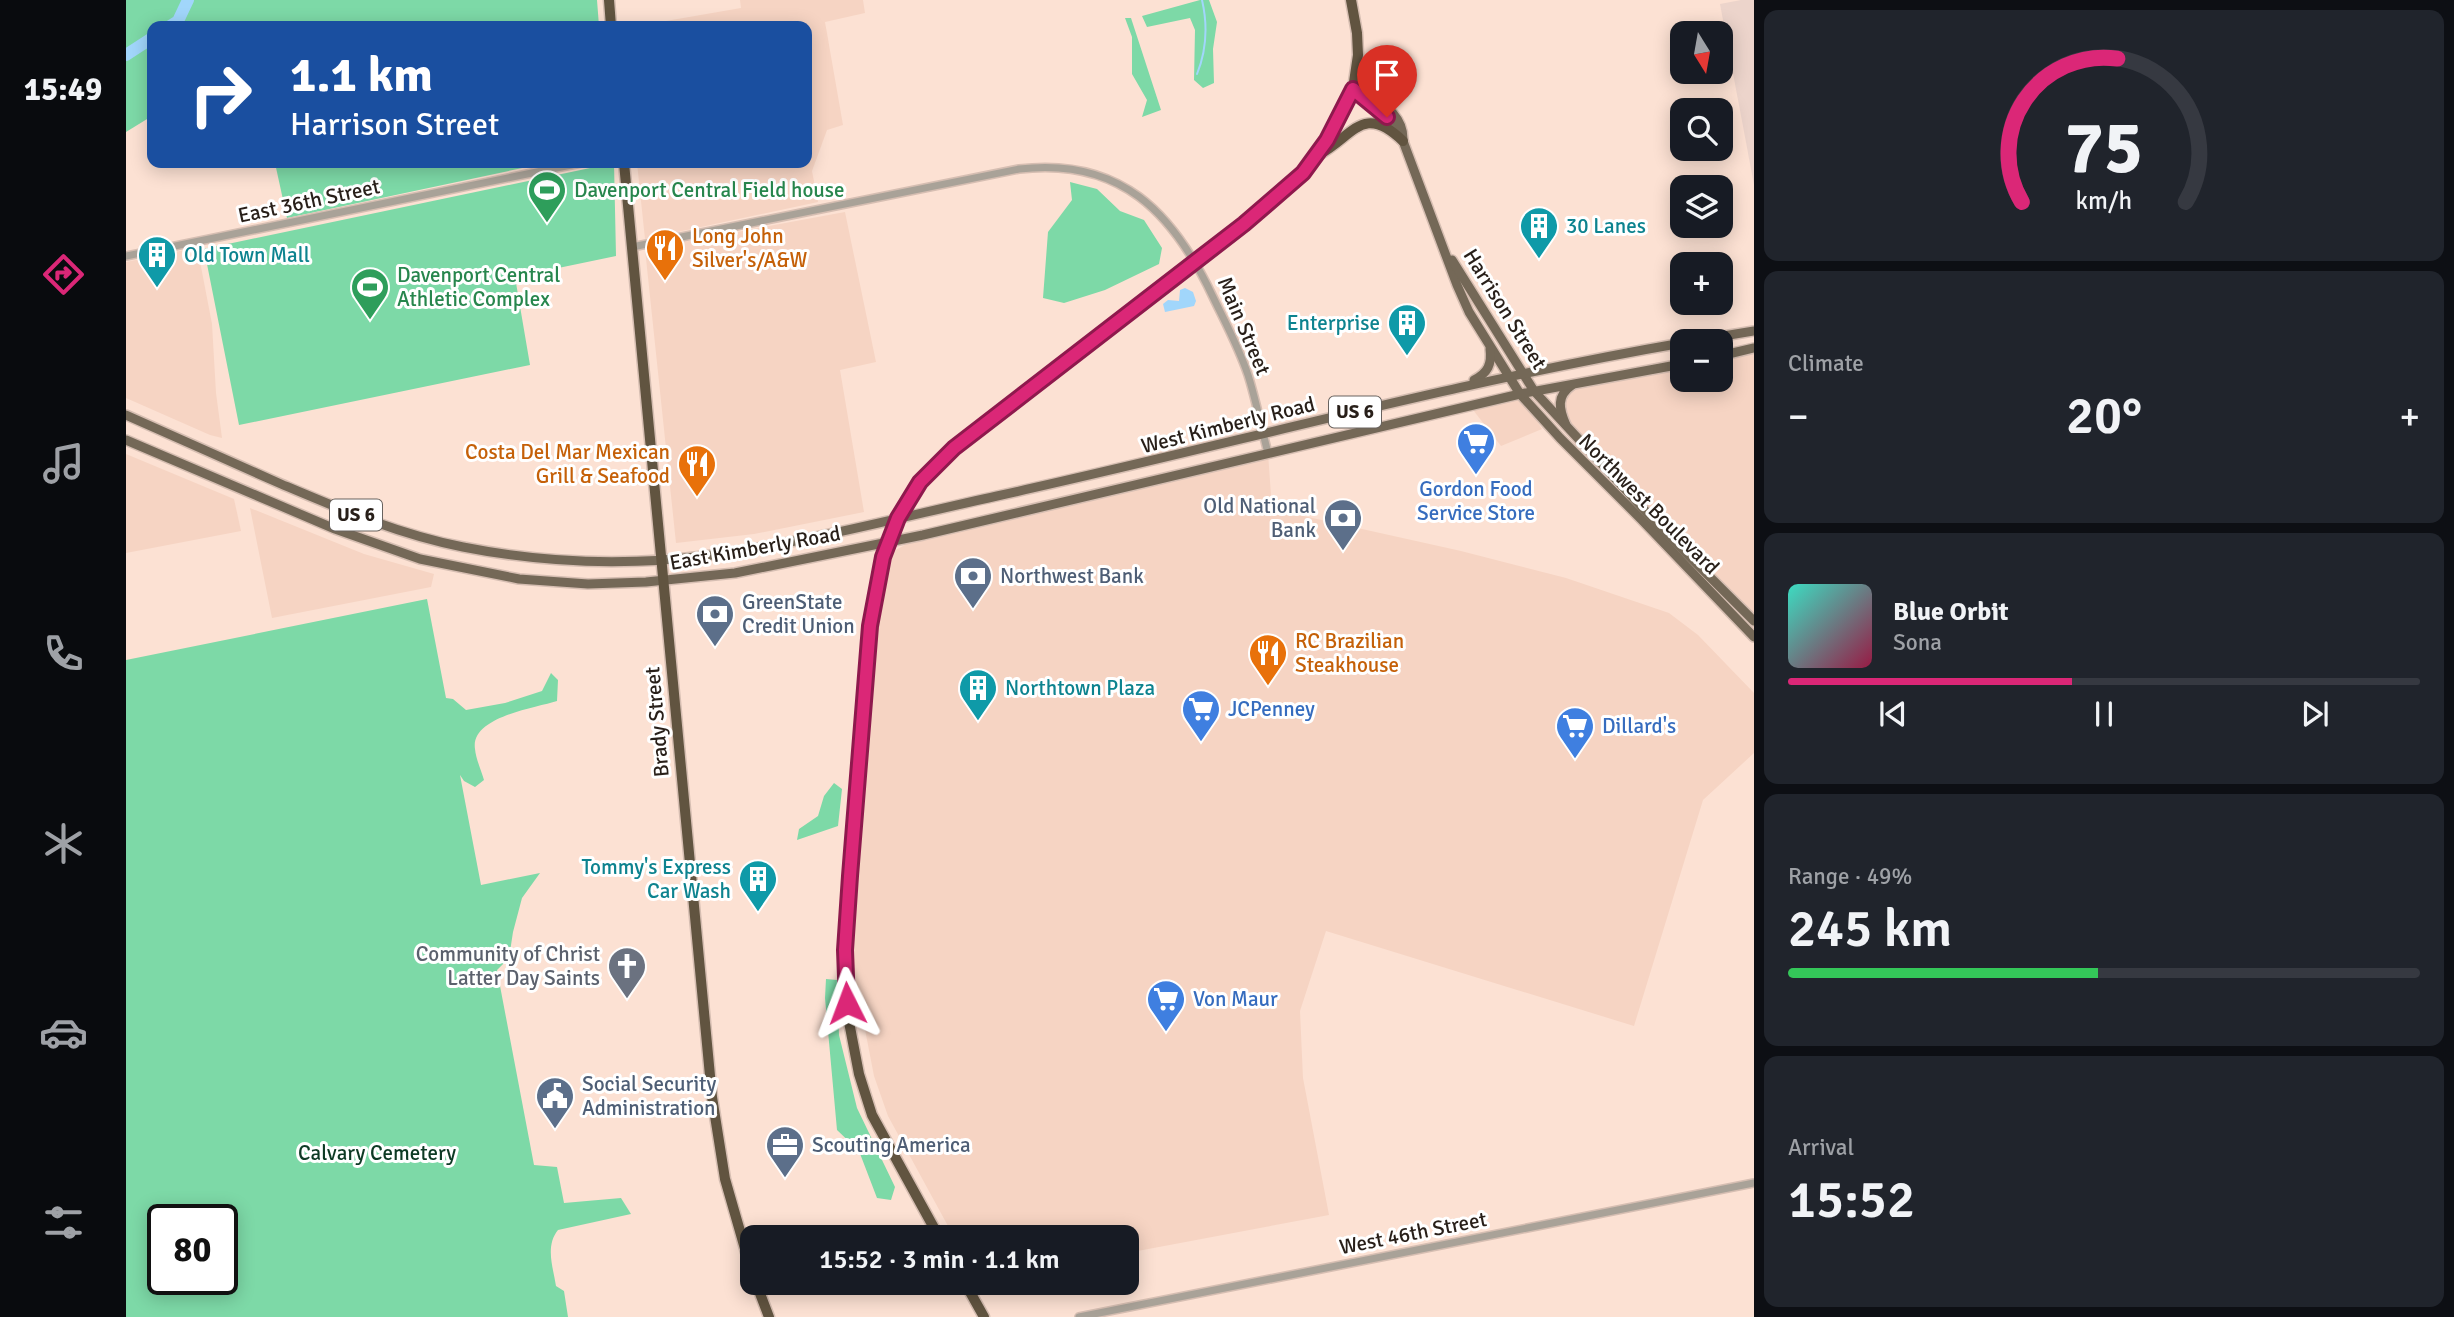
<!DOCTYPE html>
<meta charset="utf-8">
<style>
:root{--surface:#171b24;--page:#20242c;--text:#f1f3f6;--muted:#9ea1a6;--line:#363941;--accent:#db2777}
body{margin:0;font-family:Signika,sans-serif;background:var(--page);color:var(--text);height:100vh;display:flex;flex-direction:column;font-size:26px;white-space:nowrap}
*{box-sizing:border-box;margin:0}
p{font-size:23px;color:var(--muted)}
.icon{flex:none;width:38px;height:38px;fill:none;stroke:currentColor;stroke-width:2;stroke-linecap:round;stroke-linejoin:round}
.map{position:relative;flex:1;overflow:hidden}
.drawer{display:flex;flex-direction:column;gap:10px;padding:10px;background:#0d0f14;width:700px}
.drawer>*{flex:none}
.hud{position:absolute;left:21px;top:21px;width:665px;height:147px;border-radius:14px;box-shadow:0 4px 18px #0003;background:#1a4fa0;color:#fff;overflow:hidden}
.needle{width:46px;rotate:169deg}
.tools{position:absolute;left:1544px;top:21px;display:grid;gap:14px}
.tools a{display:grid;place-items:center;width:63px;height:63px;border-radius:14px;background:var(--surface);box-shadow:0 4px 18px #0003;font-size:35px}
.speed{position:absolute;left:21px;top:1204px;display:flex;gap:14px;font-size:35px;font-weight:700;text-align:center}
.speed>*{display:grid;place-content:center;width:91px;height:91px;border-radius:50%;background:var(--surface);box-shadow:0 4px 18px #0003;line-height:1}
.speed .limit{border:4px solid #111;border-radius:10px;background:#fff;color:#111}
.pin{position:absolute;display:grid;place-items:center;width:60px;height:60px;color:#fff;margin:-72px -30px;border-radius:50% 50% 50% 0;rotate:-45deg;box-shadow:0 0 7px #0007}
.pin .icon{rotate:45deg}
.me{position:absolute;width:77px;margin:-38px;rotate:357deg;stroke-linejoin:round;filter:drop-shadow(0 0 5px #0008)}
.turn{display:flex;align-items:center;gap:24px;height:147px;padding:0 28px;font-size:32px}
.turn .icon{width:91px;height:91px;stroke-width:2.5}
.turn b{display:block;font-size:49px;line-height:60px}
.big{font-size:52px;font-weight:600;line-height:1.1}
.drawer .tile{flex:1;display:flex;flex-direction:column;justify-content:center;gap:10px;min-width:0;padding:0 24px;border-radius:14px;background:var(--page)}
.drawer .dial{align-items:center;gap:0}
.dial svg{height:182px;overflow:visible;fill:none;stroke:var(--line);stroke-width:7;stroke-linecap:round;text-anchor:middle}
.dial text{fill:var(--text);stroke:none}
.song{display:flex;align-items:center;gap:21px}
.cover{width:84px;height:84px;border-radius:10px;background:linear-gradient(135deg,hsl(170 70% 55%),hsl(340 70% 35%))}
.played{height:7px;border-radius:4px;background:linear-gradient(90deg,var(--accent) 45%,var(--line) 45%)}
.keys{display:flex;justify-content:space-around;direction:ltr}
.heat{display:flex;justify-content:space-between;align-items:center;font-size:38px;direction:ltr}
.charge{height:10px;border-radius:5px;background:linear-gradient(90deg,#34c759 49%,var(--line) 0)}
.trip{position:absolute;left:614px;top:1225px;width:399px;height:70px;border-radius:14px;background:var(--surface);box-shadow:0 4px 18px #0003;font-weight:600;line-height:70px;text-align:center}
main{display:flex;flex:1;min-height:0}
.tab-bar{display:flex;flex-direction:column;width:126px;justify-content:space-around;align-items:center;background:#090b0e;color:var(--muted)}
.tab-bar .icon{width:49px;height:49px}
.tab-bar .current{color:var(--accent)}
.tab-bar b{font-size:32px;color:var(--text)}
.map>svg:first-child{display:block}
</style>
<main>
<nav class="tab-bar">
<b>15:49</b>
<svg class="icon current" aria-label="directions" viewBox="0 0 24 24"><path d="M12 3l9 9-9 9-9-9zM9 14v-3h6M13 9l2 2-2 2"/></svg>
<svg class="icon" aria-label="music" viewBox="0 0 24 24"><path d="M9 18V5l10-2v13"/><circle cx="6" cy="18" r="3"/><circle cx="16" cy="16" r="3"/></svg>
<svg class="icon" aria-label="phone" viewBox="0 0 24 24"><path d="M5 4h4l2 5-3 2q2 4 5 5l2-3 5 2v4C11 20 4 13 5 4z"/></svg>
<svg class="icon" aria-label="climate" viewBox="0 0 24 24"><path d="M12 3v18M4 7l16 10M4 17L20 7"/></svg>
<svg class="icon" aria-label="car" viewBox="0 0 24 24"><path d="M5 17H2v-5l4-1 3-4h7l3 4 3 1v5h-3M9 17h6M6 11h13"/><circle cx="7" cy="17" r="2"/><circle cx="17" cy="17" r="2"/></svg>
<svg class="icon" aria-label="filters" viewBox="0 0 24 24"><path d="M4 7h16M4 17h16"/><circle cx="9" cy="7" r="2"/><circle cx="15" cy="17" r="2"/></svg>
</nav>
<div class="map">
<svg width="1628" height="1317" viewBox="0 0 1628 1317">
<rect width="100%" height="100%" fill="#fce1d3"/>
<g fill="#f6d4c3">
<path d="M 614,0 L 737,0 L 739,13 L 699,22 L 717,125 L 701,130 L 686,171 L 692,202 L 519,239 L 511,163 L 681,163 L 681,26 L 511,26 L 615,8 Z"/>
<path d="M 719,212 L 750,362 L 714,370 L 738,512 L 628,534 L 550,543 L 519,249 Z"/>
<path d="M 68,248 L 72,251 L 86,324 L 90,393 L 96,438 L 84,435 L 0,398 L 0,262 Z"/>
<path d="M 1628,348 L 1628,632 L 1534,534 L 1436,414 L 1441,389 L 1556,364 L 1556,380 L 1594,380 L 1594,356 Z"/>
<path d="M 1394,394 L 1416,429 L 1375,446 L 1344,406 Z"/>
<path d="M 1142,453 L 1146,509 L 1335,551 L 1440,578 L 1543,613 L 1572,635 L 1628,693 L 1628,753 L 1577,800 L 1508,1026 L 1200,931 L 1174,1011 L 1177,1078 L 1203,1215 L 1001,1253 L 1001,1237 L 828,1237 L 762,1116 L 748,1076 L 736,1014 L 719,985 L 740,659 L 757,557 L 797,535 Z"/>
<path d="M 0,454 L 108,499 L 115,531 L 0,553 Z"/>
<path d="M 124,508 L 238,554 L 308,574 L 305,587 L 146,618 Z"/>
</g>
<path fill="#ecd4cb" d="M 1615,0 L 1628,0 L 1628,185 L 1594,4 Z"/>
<g fill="#7dd9a7" fill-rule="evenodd">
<path d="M 0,0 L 471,0 L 473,26 L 26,26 L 26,116 L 0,132 Z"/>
<path d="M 1074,0 L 1083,0 L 1091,22 L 1087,49 L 1088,83 L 1077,88 L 1068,80 L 1069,30 L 1064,18 L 1021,27 L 1016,16 Z"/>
<path d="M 999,18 L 1005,18 L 1035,110 L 1016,117 L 1021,100 L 1006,74 L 1006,37 Z"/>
<path d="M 149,163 L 420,163 L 161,218 Z"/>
<path d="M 488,163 L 490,256 L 389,277 L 404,365 L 113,425 L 78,249 Z"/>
<path d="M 944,182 L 971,189 L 994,211 L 1018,220 L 1036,248 L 1033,264 L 979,290 L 938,303 L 917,298 L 922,232 L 946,200 Z"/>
<path d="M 301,599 L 320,698 L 327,699 L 340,710 L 379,703 L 416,691 L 425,673 L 432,680 L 431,701 C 409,708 344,717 349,749 C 350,759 355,770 358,780 L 349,787 L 338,781 L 334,775 L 355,885 L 414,873 L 396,898 L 387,932 L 383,958 L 371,970 L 408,1165 L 431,1167 L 438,1203 L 495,1198 L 505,1214 L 432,1230 C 419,1246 427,1267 430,1286 L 438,1291 L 442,1317 L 0,1317 L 0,660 ZM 37,1220 L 96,1220 L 96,1279 L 37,1279 Z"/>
<path d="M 708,783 L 716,789 L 712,826 L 671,840 L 673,829 L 692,816 L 698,796 Z"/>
<path d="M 700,979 L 711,980 L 713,1035 L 731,1108 L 769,1187 L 765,1200 L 751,1198 L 733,1151 L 711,1130 L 699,998 Z"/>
</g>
<path fill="#a1d6fb" d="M 1059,288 L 1067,292 L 1070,301 L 1068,306 L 1039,312 L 1037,304 L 1042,300 L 1053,301 L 1054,290 Z"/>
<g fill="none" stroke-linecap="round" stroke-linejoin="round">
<path stroke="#a1d6fb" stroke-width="2" d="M 1071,74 C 1081,49 1082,26 1076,0"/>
<g stroke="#a1d6fb" stroke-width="12">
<path d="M 44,26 L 52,21 L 62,0"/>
<path d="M 0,55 L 26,38"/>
</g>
<defs>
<g id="minor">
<path d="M 506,247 L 893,169 C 994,157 1047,212 1087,297 C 1099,322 1113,348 1122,375 C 1130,400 1135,427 1142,453"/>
<path d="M 0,256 L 455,163"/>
<path d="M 953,1317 L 1628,1183"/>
</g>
<g id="major">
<path d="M 1227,89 L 1239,101 L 1261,117 L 1277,141 L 1331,285 L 1343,312 L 1394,394 L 1434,438 L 1515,519 L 1628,637"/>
<path d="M 1233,91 C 1254,100 1277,114 1277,139"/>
<path d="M 1326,260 L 1408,391 L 1538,531 L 1628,621"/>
<path d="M 1567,341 L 1628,331"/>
<path d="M 1594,356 L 1628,348"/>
<path d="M 1348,380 C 1362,373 1366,364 1364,349"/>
<path d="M 0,415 C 52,438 103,461 155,484 C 214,509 274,535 337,547 C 418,563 504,566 586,555 C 682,542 776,517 871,496 C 1099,446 1325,383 1556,343"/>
<path d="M 1440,425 C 1433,409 1430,396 1446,385"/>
<path d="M 0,440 L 209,529 L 294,559 L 393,579 L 462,584 L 520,582 L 609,573 L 797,535 L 1394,394 L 1556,364"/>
</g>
<g id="highway">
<path d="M 483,0 L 485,26"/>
<path d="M 1194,154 C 1228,135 1237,103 1277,141"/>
<path d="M 498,163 L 586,1097 L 599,1179 L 626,1273"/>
<path d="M 813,1237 L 746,1115 L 733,1074 L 723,1022 L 719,985 L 719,950 L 740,659 L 744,626 L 757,557 L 768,526 L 783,499 L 807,467 L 828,448 L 1118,224 L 1177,173 L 1201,140 L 1227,89 L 1232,55 L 1231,33 L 1225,0"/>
<path d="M 630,1283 L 643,1317"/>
<path d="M 839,1283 L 858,1317"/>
</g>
</defs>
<use href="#minor" stroke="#d6beb2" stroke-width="10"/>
<use href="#major" stroke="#d6beb2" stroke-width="12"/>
<use href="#highway" stroke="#d6beb2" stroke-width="13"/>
<use href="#minor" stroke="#a9a298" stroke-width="7"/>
<use href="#major" stroke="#746857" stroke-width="9"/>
<use href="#highway" stroke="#615440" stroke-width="10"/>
</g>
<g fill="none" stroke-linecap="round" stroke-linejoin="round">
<defs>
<path id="route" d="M 721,1003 L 719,950 L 724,876 L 744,626 L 757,557 L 772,518 L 794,482 L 828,448 L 1118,224 L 1177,173 L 1201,140 L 1227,89 L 1261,117"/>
</defs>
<use href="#route" stroke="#8e194d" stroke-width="18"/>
<use href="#route" stroke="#db2777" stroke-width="12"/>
</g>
<defs>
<symbol id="stadium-pin" viewBox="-11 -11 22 30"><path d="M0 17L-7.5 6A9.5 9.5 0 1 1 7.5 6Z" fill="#2e9e5b" stroke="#fff"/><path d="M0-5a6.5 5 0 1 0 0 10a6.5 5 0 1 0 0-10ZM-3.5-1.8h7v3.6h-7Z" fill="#fff"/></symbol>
<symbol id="building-pin" viewBox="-11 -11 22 30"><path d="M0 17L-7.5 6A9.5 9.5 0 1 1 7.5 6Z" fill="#0f9aa8" stroke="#fff"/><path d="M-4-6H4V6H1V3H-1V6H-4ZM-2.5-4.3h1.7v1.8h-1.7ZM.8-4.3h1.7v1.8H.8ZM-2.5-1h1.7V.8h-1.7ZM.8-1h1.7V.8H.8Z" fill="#fff"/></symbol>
<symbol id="restaurant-pin" viewBox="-11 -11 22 30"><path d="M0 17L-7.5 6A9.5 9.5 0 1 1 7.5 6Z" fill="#e8710a" stroke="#fff"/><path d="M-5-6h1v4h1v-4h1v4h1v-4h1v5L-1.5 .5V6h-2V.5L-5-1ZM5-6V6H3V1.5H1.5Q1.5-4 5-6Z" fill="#fff"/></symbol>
<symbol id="supermarket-pin" viewBox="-11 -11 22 30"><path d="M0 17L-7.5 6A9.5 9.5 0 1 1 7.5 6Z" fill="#3f7fe0" stroke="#fff"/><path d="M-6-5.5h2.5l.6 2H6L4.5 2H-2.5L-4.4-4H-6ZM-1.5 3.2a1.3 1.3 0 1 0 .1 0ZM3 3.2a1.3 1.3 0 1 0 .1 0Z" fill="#fff"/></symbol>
<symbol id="bank-pin" viewBox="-11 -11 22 30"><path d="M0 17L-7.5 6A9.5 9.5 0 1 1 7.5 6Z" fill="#5c6f8a" stroke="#fff"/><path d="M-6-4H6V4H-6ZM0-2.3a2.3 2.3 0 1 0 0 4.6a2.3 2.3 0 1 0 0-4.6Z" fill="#fff"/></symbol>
<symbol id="church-pin" viewBox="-11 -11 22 30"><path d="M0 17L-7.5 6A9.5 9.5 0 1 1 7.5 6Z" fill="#6b7280" stroke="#fff"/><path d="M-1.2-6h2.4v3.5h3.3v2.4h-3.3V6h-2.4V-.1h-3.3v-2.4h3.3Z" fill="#fff"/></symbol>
<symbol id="civic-pin" viewBox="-11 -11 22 30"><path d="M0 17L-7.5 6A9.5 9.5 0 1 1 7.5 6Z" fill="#5c6f8a" stroke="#fff"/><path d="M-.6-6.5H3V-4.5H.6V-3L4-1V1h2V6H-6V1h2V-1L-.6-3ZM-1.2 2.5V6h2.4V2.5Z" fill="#fff"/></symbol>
<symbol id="office-pin" viewBox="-11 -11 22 30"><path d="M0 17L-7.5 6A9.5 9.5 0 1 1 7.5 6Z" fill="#5c6f8a" stroke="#fff"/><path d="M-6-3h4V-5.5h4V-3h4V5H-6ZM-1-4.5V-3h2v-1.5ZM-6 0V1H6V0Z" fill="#fff"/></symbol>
</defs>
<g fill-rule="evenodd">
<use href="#stadium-pin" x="399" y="168" width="44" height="60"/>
<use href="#building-pin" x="1391" y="204" width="44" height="60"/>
<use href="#restaurant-pin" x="517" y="226" width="44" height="60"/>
<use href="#building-pin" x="9" y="233" width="44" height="60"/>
<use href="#stadium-pin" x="222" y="265" width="44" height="60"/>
<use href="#building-pin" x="1259" y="301" width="44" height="60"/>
<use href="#supermarket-pin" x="1328" y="420" width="44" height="60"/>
<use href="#restaurant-pin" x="549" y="442" width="44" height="60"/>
<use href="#bank-pin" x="1195" y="496" width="44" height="60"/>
<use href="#bank-pin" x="825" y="554" width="44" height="60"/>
<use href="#bank-pin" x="567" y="592" width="44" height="60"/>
<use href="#restaurant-pin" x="1120" y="631" width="44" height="60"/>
<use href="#building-pin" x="830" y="666" width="44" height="60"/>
<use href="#supermarket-pin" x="1053" y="687" width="44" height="60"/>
<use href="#supermarket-pin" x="1427" y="704" width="44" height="60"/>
<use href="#building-pin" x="610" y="857" width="44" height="60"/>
<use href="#church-pin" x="479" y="944" width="44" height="60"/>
<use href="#supermarket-pin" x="1018" y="977" width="44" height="60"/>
<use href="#civic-pin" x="407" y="1074" width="44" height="60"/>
<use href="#office-pin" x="637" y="1123" width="44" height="60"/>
</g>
<g text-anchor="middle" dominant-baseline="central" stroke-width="6" stroke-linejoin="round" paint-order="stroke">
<g fill="#fff" stroke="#68625e" stroke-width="2">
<rect x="1203" y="396.5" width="52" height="31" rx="5"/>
<rect x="204" y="499.5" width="52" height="31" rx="5"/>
</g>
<g font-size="19" font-weight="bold" fill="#281f19">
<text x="1229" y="412">US 6</text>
<text x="230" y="515">US 6</text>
</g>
<g font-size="21" fill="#27864d" stroke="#fff" text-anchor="start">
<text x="448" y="190">Davenport Central Field house</text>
<text x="271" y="275">Davenport Central<tspan x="271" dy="24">Athletic Complex</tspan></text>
</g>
<g font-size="21" fill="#281f19" stroke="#fff">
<text transform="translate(183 201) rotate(-12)">East 36th Street</text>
<text transform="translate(1379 309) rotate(58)">Harrison Street</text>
<text transform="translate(1118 326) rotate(67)">Main Street</text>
<text transform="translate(1102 425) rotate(-14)">West Kimberly Road</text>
<text transform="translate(1523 504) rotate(45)">Northwest Boulevard</text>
<text transform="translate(629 548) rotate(-10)">East Kimberly Road</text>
<text transform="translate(531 722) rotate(-95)">Brady Street</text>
<text transform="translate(1287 1233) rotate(-11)">West 46th Street</text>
</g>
<g font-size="21" fill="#0d838f" stroke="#fff" text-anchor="start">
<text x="1440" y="226">30 Lanes</text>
<text x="58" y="255">Old Town Mall</text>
<text x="1254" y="323" text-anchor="end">Enterprise</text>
<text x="879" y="688">Northtown Plaza</text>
<text x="605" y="867" text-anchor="end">Tommy's Express<tspan x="605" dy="24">Car Wash</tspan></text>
</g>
<g font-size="21" fill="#c56008" stroke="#fff" text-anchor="start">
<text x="566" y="236">Long John<tspan x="566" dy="24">Silver's/A&amp;W</tspan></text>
<text x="544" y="452" text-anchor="end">Costa Del Mar Mexican<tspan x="544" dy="24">Grill &amp; Seafood</tspan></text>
<text x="1169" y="641">RC Brazilian<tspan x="1169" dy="24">Steakhouse</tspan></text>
</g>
<g font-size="21" fill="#366cbe" stroke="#fff" text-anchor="start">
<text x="1350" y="489" text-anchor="middle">Gordon Food<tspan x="1350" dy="24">Service Store</tspan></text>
<text x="1102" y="709">JCPenney</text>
<text x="1476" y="726">Dillard's</text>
<text x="1067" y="999">Von Maur</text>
</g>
<g font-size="21" fill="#4e5e75" stroke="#fff" text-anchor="start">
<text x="1190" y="506" text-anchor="end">Old National<tspan x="1190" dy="24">Bank</tspan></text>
<text x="874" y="576">Northwest Bank</text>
<text x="616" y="602">GreenState<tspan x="616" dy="24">Credit Union</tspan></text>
<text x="456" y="1084">Social Security<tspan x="456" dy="24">Administration</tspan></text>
<text x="686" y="1145">Scouting America</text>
</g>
<g font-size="21" fill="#5b616d" stroke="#fff" text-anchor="end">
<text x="474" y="954">Community of Christ<tspan x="474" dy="24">Latter Day Saints</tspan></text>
</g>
<g font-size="21" fill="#0d3a24" stroke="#fff">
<text x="251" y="1153">Calvary Cemetery</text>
</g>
</g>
</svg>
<div class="tools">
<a><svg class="needle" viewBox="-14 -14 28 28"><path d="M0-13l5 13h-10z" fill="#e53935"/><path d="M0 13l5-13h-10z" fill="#9ea1a6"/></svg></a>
<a><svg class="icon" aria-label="search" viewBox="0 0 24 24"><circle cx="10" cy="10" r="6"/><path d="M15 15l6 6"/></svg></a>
<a><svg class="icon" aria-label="layers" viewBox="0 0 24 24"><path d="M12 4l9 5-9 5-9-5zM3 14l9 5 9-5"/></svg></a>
<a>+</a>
<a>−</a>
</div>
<div class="speed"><div class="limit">80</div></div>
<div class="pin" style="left:1261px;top:117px;background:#d93025"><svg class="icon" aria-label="arrive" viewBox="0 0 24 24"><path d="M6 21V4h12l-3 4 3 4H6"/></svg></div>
<svg class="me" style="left:721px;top:1003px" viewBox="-20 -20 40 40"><path d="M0-17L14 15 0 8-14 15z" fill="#db2777" stroke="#fff" stroke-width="4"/></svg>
<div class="trip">15:52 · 3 min · 1.1 km</div>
<div class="hud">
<div class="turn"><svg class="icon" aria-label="right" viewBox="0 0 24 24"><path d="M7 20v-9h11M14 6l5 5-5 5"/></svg><div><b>1.1 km</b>Harrison Street</div></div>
</div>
</div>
<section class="drawer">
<div class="tile dial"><svg viewBox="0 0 100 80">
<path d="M14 69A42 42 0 1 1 86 69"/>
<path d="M14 69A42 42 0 0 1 56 6" stroke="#db2777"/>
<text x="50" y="56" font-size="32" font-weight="700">75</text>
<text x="50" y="72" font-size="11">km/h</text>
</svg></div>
<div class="tile"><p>Climate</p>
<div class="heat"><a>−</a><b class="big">20°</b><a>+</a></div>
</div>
<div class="tile">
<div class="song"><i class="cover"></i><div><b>Blue Orbit</b><p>Sona</p></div></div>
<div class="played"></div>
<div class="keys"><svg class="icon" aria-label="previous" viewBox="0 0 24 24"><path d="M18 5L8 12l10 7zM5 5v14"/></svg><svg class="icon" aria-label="pause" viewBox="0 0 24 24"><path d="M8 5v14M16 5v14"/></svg><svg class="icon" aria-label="next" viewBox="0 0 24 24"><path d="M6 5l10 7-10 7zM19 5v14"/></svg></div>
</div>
<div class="tile"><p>Range · 49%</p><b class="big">245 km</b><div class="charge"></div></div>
<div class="tile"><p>Arrival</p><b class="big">15:52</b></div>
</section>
</main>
